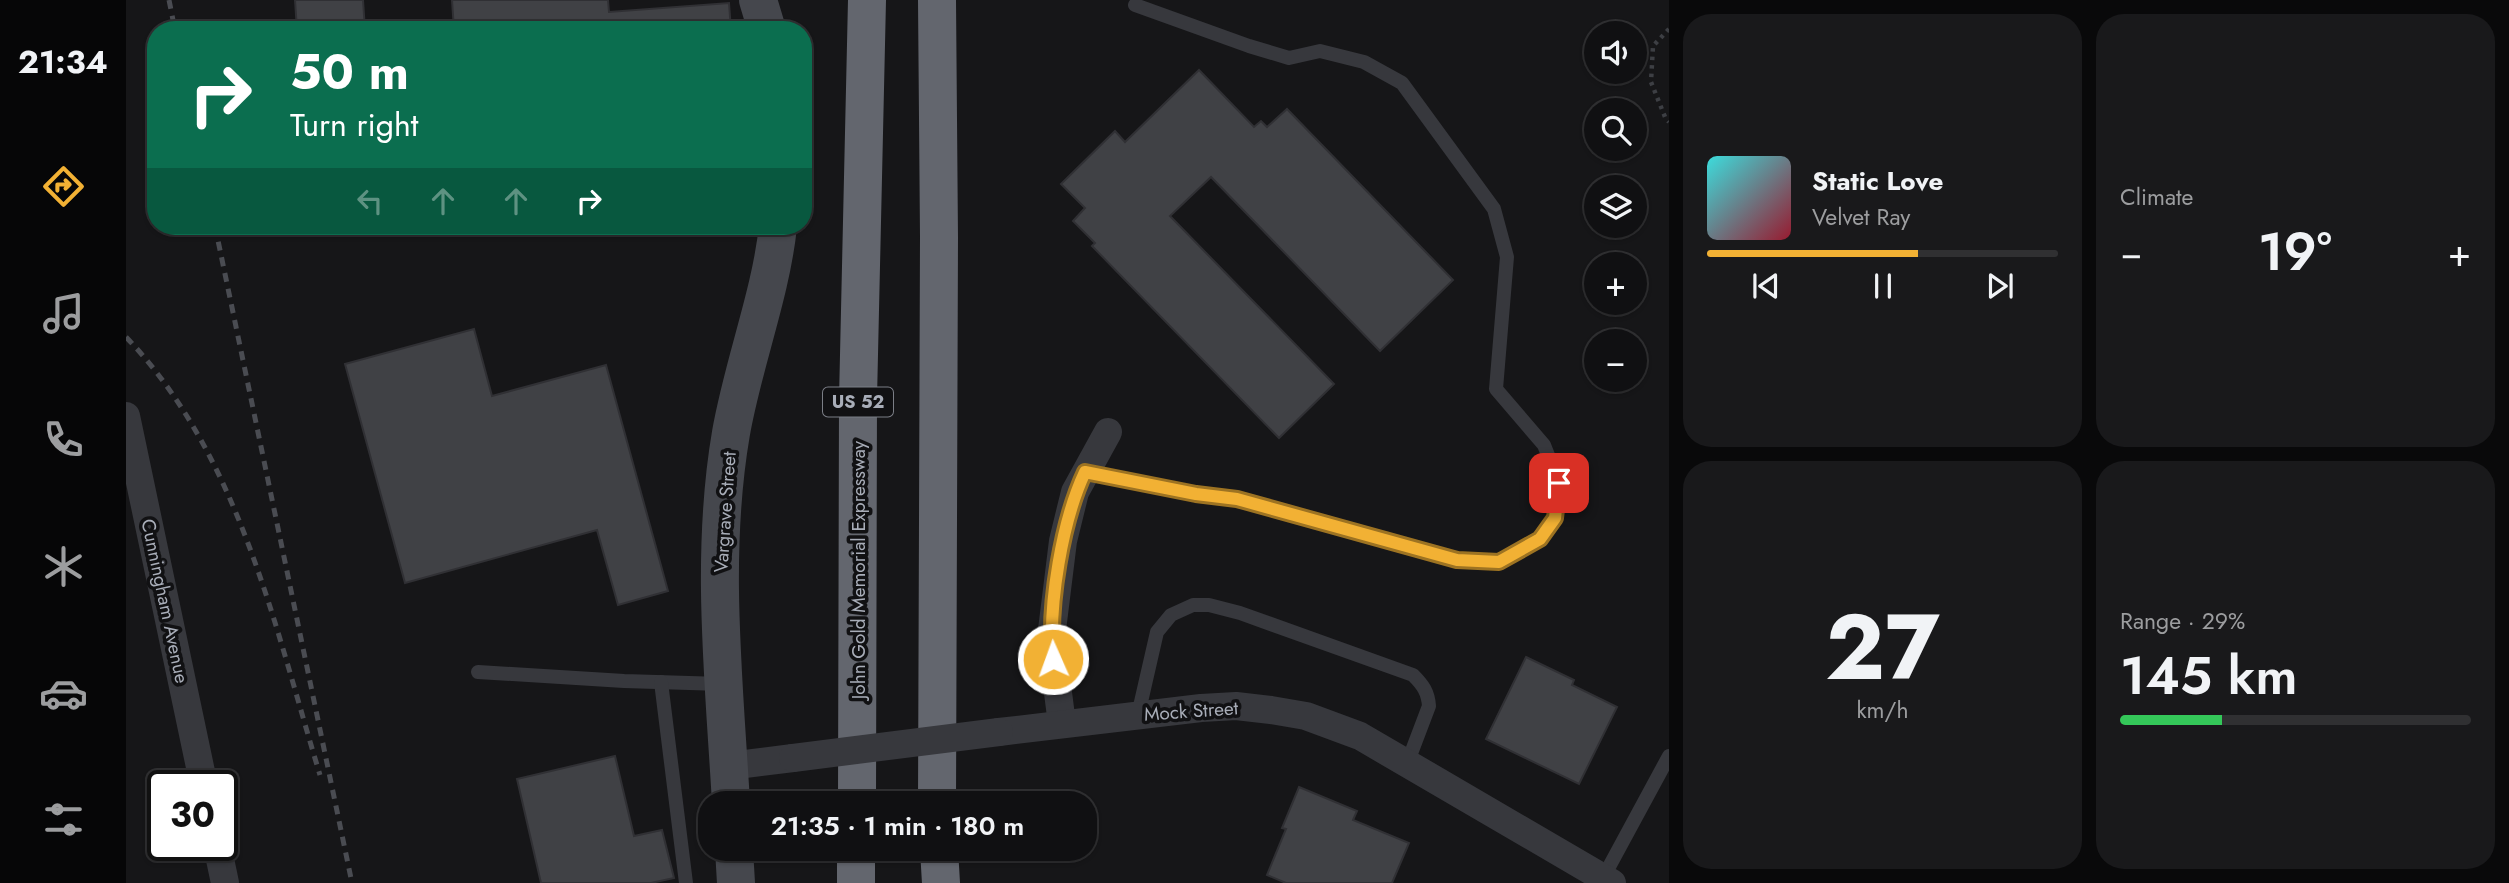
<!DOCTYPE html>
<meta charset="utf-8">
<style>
:root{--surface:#101012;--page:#19191b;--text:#f1f3f6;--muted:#9c9d9f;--line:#303032;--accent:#f2b134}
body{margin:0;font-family:Jost,sans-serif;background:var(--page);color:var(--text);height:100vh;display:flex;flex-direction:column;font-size:26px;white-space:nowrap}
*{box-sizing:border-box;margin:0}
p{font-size:23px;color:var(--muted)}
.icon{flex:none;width:38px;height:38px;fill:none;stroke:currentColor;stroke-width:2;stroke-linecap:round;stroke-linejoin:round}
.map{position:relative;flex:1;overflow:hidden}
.details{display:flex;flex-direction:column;gap:14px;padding:14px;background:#09090a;width:840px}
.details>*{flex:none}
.hud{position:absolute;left:21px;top:21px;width:665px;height:214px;border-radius:28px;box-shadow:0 2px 5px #0004,0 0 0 2px var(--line);background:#0b6e4f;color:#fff;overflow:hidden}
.fabs{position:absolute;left:1458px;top:21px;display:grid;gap:14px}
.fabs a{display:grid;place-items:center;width:63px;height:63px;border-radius:50%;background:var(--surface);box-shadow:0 2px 5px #0004,0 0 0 2px var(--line);font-size:35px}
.speed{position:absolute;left:21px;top:770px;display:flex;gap:14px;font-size:35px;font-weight:700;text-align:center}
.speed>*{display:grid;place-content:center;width:91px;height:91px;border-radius:50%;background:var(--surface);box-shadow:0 2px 5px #0004,0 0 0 2px var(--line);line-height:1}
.speed .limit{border:4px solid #111;border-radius:10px;background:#fff;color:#111}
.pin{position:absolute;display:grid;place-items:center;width:60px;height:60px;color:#fff;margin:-30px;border-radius:14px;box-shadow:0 4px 10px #0006}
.me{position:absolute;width:77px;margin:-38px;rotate:358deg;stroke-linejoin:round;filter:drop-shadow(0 0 5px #0008)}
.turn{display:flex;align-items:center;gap:24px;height:147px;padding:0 28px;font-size:32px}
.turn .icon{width:91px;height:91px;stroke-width:2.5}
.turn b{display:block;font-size:49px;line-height:60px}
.lanes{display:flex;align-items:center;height:66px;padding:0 28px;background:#0003;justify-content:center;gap:35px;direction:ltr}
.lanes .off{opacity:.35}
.big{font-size:52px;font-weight:600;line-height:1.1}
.details .widget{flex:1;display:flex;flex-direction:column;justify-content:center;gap:10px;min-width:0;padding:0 24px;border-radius:28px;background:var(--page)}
.details .dial{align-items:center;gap:0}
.dial b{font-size:91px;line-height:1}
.song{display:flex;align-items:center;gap:21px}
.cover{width:84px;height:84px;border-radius:10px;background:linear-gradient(135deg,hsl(180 70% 55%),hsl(350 70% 35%))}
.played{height:7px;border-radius:4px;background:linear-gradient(90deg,var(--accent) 60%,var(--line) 60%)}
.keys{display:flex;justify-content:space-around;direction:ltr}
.heat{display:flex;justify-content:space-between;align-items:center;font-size:38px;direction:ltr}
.charge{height:10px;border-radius:5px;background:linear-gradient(90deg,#34c759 29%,var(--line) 0)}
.details .tiles{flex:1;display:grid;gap:14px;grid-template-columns:repeat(2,1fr)}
.trip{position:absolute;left:572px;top:791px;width:399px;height:70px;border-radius:28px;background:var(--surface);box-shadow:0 2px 5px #0004,0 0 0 2px var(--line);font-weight:600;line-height:70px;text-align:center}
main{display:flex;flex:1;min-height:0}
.menu{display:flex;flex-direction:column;width:126px;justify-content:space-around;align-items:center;background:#060607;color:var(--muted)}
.menu .icon{width:49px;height:49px}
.menu .on{color:var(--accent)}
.menu b{font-size:32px;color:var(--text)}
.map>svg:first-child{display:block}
</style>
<main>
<nav class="menu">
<b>21:34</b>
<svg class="icon on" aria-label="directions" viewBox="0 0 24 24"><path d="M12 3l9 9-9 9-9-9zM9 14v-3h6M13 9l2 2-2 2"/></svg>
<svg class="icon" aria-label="music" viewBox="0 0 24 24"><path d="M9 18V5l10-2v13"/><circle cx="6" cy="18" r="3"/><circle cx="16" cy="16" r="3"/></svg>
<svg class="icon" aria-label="phone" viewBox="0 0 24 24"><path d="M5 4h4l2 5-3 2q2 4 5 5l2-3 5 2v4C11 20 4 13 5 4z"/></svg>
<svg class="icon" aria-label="climate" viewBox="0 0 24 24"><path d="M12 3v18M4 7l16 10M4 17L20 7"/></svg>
<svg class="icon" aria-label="car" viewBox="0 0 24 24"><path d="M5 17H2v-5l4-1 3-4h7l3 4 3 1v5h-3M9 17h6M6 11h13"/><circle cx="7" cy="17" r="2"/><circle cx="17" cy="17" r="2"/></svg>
<svg class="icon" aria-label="filters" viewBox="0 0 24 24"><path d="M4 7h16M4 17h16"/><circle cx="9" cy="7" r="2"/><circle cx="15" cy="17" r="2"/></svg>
</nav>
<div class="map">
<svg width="1543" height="883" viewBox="0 0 1543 883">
<rect width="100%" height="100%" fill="#161618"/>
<g fill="#404145" stroke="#303034" stroke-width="2">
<path d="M 169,0 L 237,0 L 239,30 L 171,30 Z"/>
<path d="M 326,0 L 482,0 L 483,12 L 603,3 L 605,30 L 328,30 Z"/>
<path d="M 1073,70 L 1128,127 L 1135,121 L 1141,127 L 1161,109 L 1327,280 L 1254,351 L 1085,177 L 1044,216 L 1208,384 L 1153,438 L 966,246 L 969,243 L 947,221 L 959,208 L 935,184 L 989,131 L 999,142 Z"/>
<path d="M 348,329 L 366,396 L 480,365 L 542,591 L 492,605 L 471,530 L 279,583 L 219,364 Z"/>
<path d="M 1400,657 L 1448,680 L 1446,685 L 1491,707 L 1453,784 L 1360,739 Z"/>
<path d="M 489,756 L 508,836 L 536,830 L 548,878 L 525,883 L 415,883 L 391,779 Z"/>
<path d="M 1173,787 L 1231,811 L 1227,820 L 1283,843 L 1266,883 L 1160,883 L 1141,875 L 1160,829 L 1156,828 Z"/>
</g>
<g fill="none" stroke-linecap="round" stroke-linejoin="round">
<path stroke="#3d3f44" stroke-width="4.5" stroke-dasharray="3.5 5" stroke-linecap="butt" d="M 1543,29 L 1527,46 L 1525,82 L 1539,117 L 1543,122"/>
<g stroke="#37383d" stroke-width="14">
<path d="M 959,472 L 1070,494 L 1111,499 L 1331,560 L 1373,562 L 1414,539 L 1429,518 L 1433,483 L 1418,445 L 1370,389 L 1381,257 L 1368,209 L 1276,83 L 1238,62 L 1194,51 L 1163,58 L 1123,46 L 1009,5"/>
<path d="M 352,672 L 498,681 L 596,684"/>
<path d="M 535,682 L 560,883"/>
<path d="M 1012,715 L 1031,632 L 1045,615 L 1067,605 L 1083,605 L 1114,613 L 1287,675 C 1297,685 1302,692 1303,706 L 1281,764"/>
<path d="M 1477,878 L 1543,756"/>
</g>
<g stroke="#37383d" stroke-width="28">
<path d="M 0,416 L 78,786"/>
<path d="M 936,724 L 925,638 L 937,541 L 949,492 L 982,432"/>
<path d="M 873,732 L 1075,708 L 1110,706 L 1145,710 L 1180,716 L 1234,736 L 1486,883"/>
<path d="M 603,766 L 667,758"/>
<path d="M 91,845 L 99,883"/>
</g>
<g stroke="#45474d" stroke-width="38">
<path d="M 632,0 L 641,30"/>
<path d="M 605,803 C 598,680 584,555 605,433 C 617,364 645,294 652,226"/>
<path d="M 608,849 L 610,883"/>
</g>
<g stroke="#63666e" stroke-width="38">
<path d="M 731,803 L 732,399 L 741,0"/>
<path d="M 811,803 L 813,237 L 811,0"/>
<path d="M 813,849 L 815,883"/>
<path d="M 730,883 L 730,849"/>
</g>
<g stroke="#4a4c52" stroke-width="5" stroke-dasharray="9 7" stroke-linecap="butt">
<path d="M 43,0 L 49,30"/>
<path d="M 89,226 L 226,883"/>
<path d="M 0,337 C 113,455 148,624 194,775"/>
</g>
<path stroke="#37383d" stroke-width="28" d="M 667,758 L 873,732"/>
</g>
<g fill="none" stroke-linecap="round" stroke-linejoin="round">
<defs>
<path id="route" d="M 927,659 C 922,605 936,521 959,472 L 1070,494 L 1111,499 L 1331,560 L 1373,562 L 1414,539 L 1429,518 L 1433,483"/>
</defs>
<use href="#route" stroke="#9d7322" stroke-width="18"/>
<use href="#route" stroke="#f2b134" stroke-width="12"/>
</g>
<g text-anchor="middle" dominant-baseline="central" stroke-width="7" stroke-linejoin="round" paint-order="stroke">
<rect fill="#111113" stroke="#7b7e86" stroke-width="2" x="697" y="387.5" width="70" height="29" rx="5"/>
<g font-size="18" font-weight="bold" fill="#a8adb8">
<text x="732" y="402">US 52</text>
</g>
<g font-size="19" fill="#a8adb8" stroke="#111113">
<text transform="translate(599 512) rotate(-86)">Vargrave Street</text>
<text transform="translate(732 570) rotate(-90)">John Gold Memorial Expressway</text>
<text transform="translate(39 601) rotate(78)">Cunningham Avenue</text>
<text transform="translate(1065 711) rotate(-4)">Mock Street</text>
</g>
</g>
</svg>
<div class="fabs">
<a><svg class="icon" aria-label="sound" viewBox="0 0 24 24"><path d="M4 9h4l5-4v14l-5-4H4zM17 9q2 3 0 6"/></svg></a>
<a><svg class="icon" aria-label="search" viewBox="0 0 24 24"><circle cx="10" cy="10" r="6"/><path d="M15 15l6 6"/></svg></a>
<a><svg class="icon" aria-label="layers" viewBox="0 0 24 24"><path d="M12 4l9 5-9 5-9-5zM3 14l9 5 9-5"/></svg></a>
<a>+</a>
<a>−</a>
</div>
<div class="speed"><div class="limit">30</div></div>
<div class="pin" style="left:1433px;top:483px;background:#d93025"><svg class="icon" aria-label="arrive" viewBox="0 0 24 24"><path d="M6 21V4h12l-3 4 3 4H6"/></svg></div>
<svg class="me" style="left:927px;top:659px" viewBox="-20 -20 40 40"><circle r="17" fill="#f2b134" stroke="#fff" stroke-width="3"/><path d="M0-11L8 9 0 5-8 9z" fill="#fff"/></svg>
<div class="trip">21:35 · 1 min · 180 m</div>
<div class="hud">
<div class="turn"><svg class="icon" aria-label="right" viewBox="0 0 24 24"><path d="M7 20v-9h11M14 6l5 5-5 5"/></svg><div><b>50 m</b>Turn right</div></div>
<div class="lanes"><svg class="icon off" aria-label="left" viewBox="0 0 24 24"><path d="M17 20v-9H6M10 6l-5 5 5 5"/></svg><svg class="icon off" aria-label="ahead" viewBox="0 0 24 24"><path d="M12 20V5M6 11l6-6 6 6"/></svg><svg class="icon off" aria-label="ahead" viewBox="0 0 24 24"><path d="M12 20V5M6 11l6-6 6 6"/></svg><svg class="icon" aria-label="right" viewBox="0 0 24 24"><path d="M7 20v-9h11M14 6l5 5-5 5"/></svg></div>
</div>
</div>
<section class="details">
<div class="tiles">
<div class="widget">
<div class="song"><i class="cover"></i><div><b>Static Love</b><p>Velvet Ray</p></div></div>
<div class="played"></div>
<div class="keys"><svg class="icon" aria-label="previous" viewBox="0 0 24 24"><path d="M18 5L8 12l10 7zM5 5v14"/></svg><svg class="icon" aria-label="pause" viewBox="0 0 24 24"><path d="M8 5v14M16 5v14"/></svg><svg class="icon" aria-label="next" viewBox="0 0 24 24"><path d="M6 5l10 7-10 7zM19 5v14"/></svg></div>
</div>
<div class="widget"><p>Climate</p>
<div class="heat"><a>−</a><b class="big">19°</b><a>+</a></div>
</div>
<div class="widget dial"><b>27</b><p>km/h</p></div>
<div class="widget"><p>Range · 29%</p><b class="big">145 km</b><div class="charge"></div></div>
</div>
</section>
</main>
